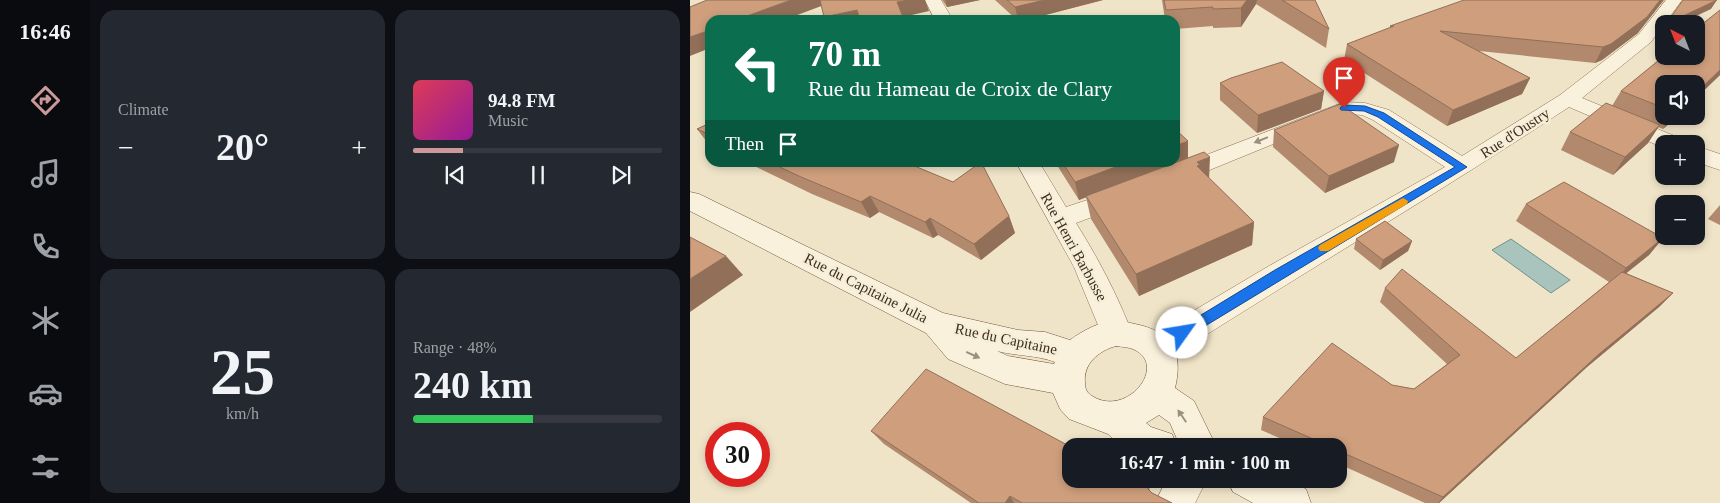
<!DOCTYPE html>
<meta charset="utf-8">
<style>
:root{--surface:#171b24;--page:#242831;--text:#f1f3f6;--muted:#9ea1a6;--line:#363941;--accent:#cc999b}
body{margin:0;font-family:"Times New Roman",serif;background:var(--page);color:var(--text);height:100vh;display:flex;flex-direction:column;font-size:19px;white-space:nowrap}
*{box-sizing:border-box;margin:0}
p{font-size:16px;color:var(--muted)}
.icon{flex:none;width:28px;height:28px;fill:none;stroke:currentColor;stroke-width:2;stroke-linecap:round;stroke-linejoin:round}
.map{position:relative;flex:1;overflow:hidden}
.side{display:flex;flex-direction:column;gap:10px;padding:10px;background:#0d0f14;width:600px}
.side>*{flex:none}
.top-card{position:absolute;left:15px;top:15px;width:475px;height:152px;border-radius:15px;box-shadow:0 2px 8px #0003;background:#0b6e4f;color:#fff;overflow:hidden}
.needle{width:32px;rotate:318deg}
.controls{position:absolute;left:965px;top:15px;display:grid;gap:10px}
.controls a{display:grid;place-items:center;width:50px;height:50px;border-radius:10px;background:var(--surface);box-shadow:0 2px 8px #0003;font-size:25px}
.speed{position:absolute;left:15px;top:422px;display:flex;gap:10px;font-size:25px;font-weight:700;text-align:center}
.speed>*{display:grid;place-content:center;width:65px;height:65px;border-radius:50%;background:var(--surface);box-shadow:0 2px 8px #0003;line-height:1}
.speed .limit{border:8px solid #d22;background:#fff;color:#111}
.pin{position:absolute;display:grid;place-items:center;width:42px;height:42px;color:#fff;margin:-51px -21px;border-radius:50% 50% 50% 0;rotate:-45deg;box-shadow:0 0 5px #0007}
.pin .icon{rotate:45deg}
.me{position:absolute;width:55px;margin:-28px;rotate:58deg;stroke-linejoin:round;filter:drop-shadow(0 0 4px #0008)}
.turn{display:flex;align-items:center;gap:18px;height:105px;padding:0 20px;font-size:22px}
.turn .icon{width:65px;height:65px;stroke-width:2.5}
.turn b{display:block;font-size:35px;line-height:42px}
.then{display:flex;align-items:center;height:48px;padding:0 20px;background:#0003;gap:10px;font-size:19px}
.big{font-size:38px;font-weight:700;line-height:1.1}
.side .widget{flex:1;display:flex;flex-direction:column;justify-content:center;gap:8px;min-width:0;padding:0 18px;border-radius:15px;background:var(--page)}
.side .dial{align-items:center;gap:0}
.dial b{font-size:65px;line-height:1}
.song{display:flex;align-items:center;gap:15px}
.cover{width:60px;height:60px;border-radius:8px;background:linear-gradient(135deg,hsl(350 70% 55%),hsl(300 70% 35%))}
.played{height:5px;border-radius:2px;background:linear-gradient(90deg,var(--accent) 20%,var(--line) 20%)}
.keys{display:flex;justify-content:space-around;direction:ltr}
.heat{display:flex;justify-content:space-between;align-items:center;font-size:28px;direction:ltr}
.charge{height:8px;border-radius:4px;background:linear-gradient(90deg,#34c759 48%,var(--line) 0)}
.side .tiles{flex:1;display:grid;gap:10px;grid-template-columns:repeat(2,1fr)}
.trip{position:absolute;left:372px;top:438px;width:285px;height:50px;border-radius:15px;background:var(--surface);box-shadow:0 2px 8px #0003;font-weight:700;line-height:50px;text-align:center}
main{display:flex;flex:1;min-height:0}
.tab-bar{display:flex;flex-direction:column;width:90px;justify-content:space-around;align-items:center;background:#090b0e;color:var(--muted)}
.tab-bar .icon{width:35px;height:35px}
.tab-bar .on{color:var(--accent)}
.tab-bar b{font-size:22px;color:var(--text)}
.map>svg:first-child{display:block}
</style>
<main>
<nav class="tab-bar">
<b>16:46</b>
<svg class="icon on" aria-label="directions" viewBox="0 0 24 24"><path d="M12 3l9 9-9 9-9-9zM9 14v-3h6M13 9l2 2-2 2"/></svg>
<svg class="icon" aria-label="music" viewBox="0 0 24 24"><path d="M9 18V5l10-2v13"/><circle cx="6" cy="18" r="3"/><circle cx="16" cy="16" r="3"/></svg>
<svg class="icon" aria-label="phone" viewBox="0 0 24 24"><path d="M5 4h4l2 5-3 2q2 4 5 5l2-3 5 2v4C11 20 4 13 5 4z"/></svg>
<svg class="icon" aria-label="climate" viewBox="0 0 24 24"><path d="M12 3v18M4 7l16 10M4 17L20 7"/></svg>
<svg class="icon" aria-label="car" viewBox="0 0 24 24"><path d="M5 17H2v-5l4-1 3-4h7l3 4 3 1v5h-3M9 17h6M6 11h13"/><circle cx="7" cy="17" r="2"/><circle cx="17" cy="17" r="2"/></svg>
<svg class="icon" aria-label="filters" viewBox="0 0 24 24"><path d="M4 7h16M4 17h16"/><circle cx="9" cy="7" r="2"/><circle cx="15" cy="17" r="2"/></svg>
</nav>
<section class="side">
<div class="tiles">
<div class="widget"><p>Climate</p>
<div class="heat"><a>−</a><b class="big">20°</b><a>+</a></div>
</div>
<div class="widget">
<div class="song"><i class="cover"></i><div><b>94.8 FM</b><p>Music</p></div></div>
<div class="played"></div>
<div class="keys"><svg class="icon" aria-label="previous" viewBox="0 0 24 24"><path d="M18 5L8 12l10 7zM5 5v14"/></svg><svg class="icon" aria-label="pause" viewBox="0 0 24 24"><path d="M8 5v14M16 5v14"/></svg><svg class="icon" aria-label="next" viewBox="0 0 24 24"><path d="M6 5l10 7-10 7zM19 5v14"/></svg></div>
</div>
<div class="widget dial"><b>25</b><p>km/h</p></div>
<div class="widget"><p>Range · 48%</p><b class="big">240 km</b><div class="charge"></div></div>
</div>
</section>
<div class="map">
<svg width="1030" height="503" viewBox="0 0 1030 503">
<rect width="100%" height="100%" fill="#f0e4c8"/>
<path fill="#a9c4bc" stroke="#6f938a" d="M 821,239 L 880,280 L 861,293 L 802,250 Z"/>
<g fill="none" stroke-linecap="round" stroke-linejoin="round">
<defs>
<g id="street">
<path d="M 235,0 L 251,0 L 263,20 L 245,20 Z"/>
<path d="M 976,0 L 992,0 L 961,42 L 892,98 L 992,139 L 995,144 L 974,144 L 974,148 L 879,107 C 747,194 611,274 478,359 L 467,362 L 456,359 L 451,349 L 456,339 L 579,266 L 755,167 L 683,120 L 672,115 L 657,114 L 495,180 L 486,183 L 477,180 L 474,175 L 477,170 L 654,102 L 675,103 L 699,110 L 772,156 L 870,95 L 949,34 Z"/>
<path d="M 1006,146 L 1030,154 L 1030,170 L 1006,162 Z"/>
<path d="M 326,162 L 349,162 L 376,207 L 434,188 L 443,190 L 447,196 L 443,202 L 386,223 C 408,258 427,294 442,333 L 437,342 L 426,346 L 415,342 L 384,267 Z"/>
<path d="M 477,479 L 517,479 L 505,503 L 465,503 Z"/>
</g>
<g id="secondary">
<path d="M 0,192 L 9,194 L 253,313 L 328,330 L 355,332 L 380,340 C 392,331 411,321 426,320 C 432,320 439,323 445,324 C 481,331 494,352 485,388 L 504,401 L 526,446 L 490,446 L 480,423 L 469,415 L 456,423 L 461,427 L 482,434 L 487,446 L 430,446 L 418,434 L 379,419 L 370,409 L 363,393 L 315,384 L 258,359 L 236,333 L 0,211 ZM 426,346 C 432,347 440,347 445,350 C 478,367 436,418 402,396 C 397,393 395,389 395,383 C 393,364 408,351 426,346 ZM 307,351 C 326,356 347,355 365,362 L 364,364 L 318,356 Z"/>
<path d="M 537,479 L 595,479 L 616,489 L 621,503 L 563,503 L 543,492 Z"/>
</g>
</defs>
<use href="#street" stroke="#8d765c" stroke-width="1"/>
<use href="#secondary" stroke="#6f573f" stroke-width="1"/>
<use href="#street" fill="#faf1dc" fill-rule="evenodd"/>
<use href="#secondary" fill="#faf1dc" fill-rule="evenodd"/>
</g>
<g fill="#b2896c">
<path d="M 252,0 L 290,0 L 257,7 Z"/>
<path d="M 305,0 L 413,0 L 336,20 L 327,20 Z"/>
<path d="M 472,0 L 625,0 L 639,29 L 636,48 L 566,4 L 551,27 L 523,28 L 523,26 L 485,29 L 485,20 L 475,20 Z"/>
<path d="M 1030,10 L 1030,75 L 1006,98 L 974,84 L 974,116 L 988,116 L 973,129 L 968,127 L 958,143 L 923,175 L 871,150 L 880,132 L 922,106 L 931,91 Z"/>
<path d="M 700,26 L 948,33 L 912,60 L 905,63 L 789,51 L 840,78 L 832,94 L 757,126 L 654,60 L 657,44 L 700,28 Z"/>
<path d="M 530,83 L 634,91 L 631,109 L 567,133 L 530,100 Z"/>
<path d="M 20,123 L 20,146 L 7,129 Z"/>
<path d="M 584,130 L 704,162 L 635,193 L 583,147 Z"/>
<path d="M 498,158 L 564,222 L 562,245 L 449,296 L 401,219 L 396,197 L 389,200 L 365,162 L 485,162 Z"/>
<path d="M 56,162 L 215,162 L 319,216 L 325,233 L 291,260 L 248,235 L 243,238 L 189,212 L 180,218 L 122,194 Z"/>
<path d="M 836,204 L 973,238 L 959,255 L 936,273 L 983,293 L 969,307 L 897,367 L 749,503 L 735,503 L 649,464 L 649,446 L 608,446 L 571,430 L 573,417 L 702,385 L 724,389 L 757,364 L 690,302 L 695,288 L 826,358 L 919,282 L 826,221 Z"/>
<path d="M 1030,205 L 1030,225 L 1018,219 Z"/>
<path d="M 666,239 L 722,241 L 718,251 L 690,270 L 664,249 Z"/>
<path d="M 181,431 L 360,436 L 459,487 L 460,491 L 462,493 L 482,503 L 281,503 L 194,444 Z"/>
</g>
<g fill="#916f58">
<path d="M 101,0 L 132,0 L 134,5 L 94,20 L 46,20 Z"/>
<path d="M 219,0 L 235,0 L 239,11 L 213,17 L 207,2 Z"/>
<path d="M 255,0 L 290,0 L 257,7 Z"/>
<path d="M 355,0 L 413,0 L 336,20 L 328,20 L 325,7 Z"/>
<path d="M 557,0 L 567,0 L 566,4 L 551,27 L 551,8 Z"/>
<path d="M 970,0 L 974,0 L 948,33 L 912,60 L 905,63 L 913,47 Z"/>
<path d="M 1027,0 L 1021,9 L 989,24 L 976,24 Z"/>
<path d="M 167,10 L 172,20 L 135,20 L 134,17 Z"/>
<path d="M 20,30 L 20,48 L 0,56 L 0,37 Z"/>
<path d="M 1030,70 L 1030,75 L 1006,98 L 1006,93 Z"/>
<path d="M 840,78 L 832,94 L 757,126 L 763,110 Z"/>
<path d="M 634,91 L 631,109 L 567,133 L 568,115 Z"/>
<path d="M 982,116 L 988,116 L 973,129 Z"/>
<path d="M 970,125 L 958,143 L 923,175 L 935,157 Z"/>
<path d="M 498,141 L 498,159 L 389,200 L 385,182 L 439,162 L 485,162 L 485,146 Z"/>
<path d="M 709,145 L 704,162 L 635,193 L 639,176 Z"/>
<path d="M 520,157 L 519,180 L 510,184 L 507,162 Z"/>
<path d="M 180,196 L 189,212 L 180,218 L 171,202 Z"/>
<path d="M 319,216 L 325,233 L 291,260 L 284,244 Z"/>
<path d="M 240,218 L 248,235 L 243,238 L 235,222 Z"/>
<path d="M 564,222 L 562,245 L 449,296 L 446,274 Z"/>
<path d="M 973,238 L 959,255 L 923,284 L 936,268 Z"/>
<path d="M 722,241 L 718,251 L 690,270 L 693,260 Z"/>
<path d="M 36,256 L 53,275 L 0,312 L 0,279 Z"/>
<path d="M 983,293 L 969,307 L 897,367 L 749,503 L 748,503 L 753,497 L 909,354 Z"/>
<path d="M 320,496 L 324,503 L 315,503 Z"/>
</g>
<g fill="#cf9f7d" stroke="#916f58">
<path d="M 17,0 L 101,0 L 46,20 L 20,20 L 20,30 L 0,37 L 0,7 Z"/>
<path d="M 130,0 L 219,0 L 207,2 L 214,20 L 170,20 L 167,10 L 134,17 Z"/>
<path d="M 317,0 L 355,0 L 325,7 Z"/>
<path d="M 474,0 L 557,0 L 551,8 L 523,9 L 523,7 L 476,10 Z"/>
<path d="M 592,0 L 625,0 L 639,29 Z"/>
<path d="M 774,0 L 970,0 L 957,17 L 921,44 L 913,47 L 750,31 L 840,78 L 763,110 L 657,44 L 704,26 L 700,26 Z"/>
<path d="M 993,0 L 1027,0 L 976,24 Z"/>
<path d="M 1030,10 L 1030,70 L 1006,93 L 1006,84 L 974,84 L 974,108 L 931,91 L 974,56 L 1006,56 L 1006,29 Z"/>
<path d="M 592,62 L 634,91 L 568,115 L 530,83 L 541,78 Z"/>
<path d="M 916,103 L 970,125 L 935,157 L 880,132 Z"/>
<path d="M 650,104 L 709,145 L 639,176 L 584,130 Z"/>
<path d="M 20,123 L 20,135 L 7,129 Z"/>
<path d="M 485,129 L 498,141 L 485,146 Z"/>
<path d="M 514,152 L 520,157 L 507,162 L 510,165 L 507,166 L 564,222 L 446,274 L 396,196 Z"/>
<path d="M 79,162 L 215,162 L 263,182 L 291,162 L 319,216 L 284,244 L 240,218 L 235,222 L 180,196 L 171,202 L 111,177 Z"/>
<path d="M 372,162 L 439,162 L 385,182 Z"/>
<path d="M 874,182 L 973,238 L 936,268 L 836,204 Z"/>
<path d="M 695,221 L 722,241 L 693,260 L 666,239 Z"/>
<path d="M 0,237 L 36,256 L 0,279 Z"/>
<path d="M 712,269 L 826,358 L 932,272 L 983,293 L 909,354 L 753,497 L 649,451 L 649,446 L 639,446 L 573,417 L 642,343 L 702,385 L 724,389 L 770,355 L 695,288 Z"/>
<path d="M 236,369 L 381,447 L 381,479 L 443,479 L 459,487 L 458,489 L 462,493 L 482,503 L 332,503 L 320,496 L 315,503 L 289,503 L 181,431 Z"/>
</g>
<defs><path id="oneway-solid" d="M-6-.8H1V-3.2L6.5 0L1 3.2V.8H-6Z" transform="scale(1.25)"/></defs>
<g fill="#9c907e">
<use href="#oneway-solid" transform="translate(571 140) rotate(158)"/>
<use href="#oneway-solid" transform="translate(283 355) rotate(24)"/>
<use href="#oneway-solid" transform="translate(492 416) rotate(-124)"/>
</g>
<path fill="#1a73e8" stroke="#114b97" d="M 654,105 L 675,106 L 694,113 L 777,167 L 497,337 L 492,338 L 488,337 L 486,333 L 488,329 L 585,270 L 765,167 L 688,117 L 674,111 L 651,110 L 650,108 Z"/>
<path fill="#f59e0b" d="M 713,198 L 718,201 L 717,204 L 638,251 L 630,251 L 628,248 L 630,245 Z"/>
<g text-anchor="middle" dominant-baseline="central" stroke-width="5" stroke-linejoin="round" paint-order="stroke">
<g font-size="15" fill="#3d2e20" stroke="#f7eed8">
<text transform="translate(825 133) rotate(-33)">Rue d'Oustry</text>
<text transform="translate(384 247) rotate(61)">Rue Henri Barbusse</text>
<text transform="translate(176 288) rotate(27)">Rue du Capitaine Julia</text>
<text transform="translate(316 339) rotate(12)">Rue du Capitaine</text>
</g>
</g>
</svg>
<div class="controls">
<a><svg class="needle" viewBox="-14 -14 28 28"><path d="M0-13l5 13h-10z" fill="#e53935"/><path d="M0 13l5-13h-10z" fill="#9ea1a6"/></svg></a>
<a><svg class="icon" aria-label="sound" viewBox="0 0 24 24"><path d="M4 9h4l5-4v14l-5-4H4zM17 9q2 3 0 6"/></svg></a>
<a>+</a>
<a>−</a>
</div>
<div class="speed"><div class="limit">30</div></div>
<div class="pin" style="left:654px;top:108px;background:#d93025"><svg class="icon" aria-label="arrive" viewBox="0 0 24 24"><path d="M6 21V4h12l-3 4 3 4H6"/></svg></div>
<svg class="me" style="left:492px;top:333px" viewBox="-20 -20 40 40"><circle r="19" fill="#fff"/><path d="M0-13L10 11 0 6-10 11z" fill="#1a73e8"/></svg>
<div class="trip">16:47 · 1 min · 100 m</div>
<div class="top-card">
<div class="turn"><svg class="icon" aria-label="left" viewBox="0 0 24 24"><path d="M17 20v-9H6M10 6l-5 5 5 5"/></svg><div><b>70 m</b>Rue du Hameau de Croix de Clary</div></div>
<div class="then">Then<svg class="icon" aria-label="arrive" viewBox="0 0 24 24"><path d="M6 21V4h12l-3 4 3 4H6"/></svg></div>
</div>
</div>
</main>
